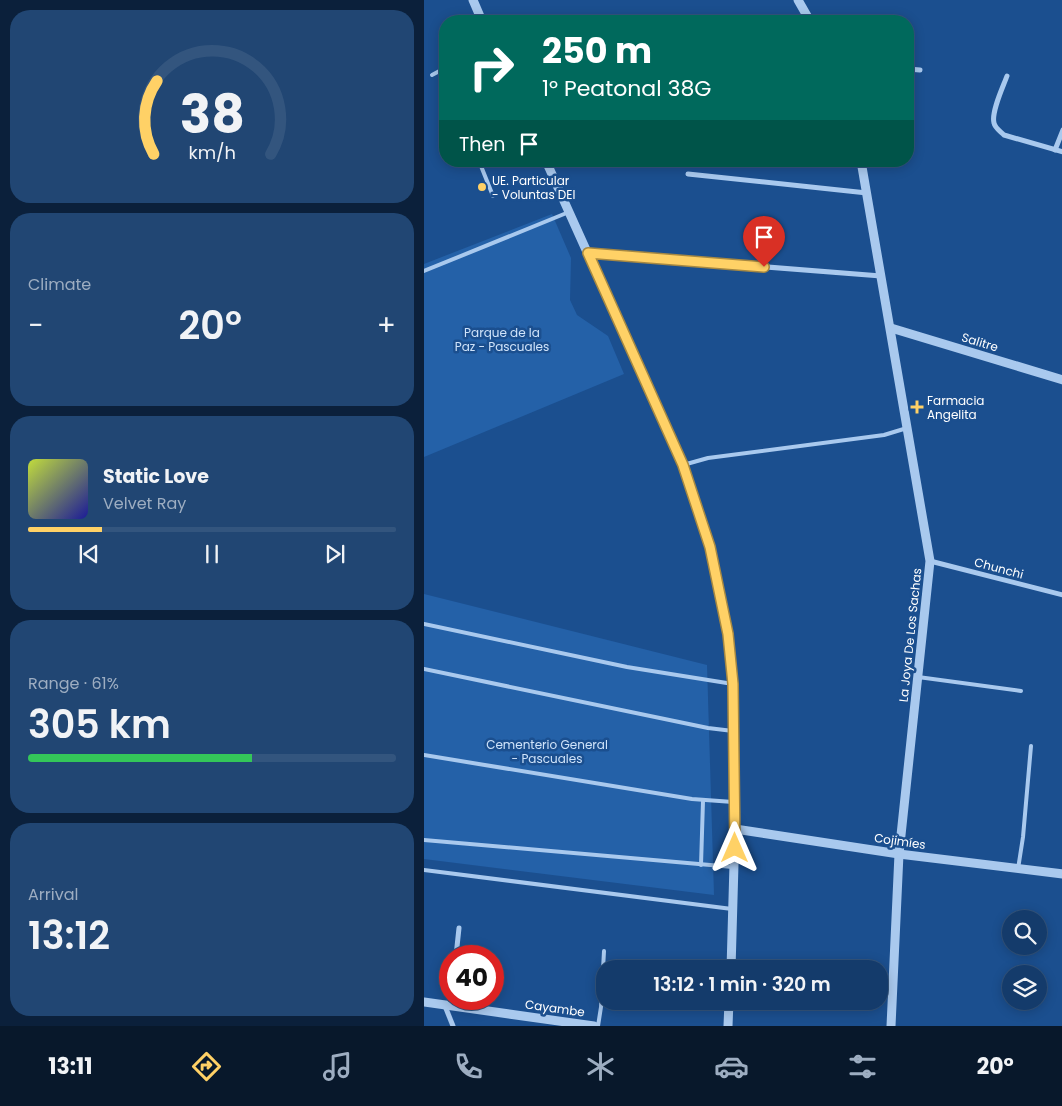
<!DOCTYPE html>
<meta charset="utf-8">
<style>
:root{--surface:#143b6b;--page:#214673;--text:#f1f3f6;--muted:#9dadc1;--line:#33557e;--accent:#ffd166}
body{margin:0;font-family:Poppins,sans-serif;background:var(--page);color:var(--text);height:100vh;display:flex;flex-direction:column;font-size:19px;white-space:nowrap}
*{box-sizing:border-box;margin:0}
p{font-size:16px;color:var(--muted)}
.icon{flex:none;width:28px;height:28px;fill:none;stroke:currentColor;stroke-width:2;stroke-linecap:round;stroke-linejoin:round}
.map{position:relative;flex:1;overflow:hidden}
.panel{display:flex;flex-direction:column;gap:10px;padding:10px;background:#0b203b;width:424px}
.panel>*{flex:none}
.banner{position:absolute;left:15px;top:15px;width:475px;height:152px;border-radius:20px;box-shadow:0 2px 12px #0003,0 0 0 1px var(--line);background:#00695c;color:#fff;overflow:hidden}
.fabs{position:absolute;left:578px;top:910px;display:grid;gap:10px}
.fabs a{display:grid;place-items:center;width:45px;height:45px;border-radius:50%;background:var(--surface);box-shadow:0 2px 12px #0003,0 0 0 1px var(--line);font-size:25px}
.speed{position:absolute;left:15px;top:945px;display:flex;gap:10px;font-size:25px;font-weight:700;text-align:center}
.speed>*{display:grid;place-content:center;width:65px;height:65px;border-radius:50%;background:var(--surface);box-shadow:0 2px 12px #0003,0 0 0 1px var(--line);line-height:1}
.speed .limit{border:8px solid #d22;background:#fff;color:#111}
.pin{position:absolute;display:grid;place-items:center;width:42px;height:42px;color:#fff;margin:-51px -21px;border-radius:50% 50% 50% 0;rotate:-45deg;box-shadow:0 0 5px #0007}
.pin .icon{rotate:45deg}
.me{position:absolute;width:55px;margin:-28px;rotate:0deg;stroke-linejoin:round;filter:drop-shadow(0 0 4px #0008)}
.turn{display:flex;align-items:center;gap:18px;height:105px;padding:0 20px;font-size:22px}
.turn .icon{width:65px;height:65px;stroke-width:2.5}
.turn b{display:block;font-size:35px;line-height:42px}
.then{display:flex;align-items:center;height:48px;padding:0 20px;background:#0003;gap:10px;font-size:19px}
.big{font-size:38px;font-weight:600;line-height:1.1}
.panel .tile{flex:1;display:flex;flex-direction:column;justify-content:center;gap:8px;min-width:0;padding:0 18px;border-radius:20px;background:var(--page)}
.panel .dial{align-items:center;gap:0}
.dial svg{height:130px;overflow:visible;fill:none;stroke:var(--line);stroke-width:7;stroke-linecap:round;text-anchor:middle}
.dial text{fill:var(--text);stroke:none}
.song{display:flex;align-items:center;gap:15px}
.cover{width:60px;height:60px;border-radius:8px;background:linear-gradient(135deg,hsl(70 70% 55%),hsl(240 70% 35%))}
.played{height:5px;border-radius:2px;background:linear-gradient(90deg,var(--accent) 20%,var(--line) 20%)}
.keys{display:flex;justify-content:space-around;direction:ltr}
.heat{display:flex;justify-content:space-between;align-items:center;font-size:28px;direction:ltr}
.charge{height:8px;border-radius:4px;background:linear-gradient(90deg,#34c759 61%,var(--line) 0)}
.trip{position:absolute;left:172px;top:960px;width:292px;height:50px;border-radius:20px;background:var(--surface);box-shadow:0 2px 12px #0003,0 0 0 1px var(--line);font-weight:600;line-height:50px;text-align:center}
.menu{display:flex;height:80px;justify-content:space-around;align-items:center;background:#08182b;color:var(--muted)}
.menu .icon{width:35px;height:35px}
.menu .active{color:var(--accent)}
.menu b{font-size:22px;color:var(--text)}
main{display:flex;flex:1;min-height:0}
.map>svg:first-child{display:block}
</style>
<main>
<section class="panel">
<div class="tile dial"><svg viewBox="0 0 100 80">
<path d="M14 69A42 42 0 1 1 86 69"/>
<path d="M14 69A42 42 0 0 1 16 24" stroke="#ffd166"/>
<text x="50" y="56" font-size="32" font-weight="700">38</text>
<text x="50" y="72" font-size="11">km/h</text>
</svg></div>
<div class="tile"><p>Climate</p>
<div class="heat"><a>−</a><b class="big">20°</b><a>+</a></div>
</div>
<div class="tile">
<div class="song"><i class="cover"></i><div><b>Static Love</b><p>Velvet Ray</p></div></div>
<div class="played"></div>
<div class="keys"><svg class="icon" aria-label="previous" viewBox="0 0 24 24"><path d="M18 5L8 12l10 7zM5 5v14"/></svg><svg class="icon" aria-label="pause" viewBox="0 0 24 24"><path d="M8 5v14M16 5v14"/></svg><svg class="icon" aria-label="next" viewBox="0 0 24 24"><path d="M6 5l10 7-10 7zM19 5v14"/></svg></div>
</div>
<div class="tile"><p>Range · 61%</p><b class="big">305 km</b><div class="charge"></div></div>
<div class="tile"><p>Arrival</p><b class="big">13:12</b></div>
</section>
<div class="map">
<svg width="639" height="1026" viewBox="0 0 639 1026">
<rect width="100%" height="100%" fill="#1b4f8f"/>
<g fill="#2461a8">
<path d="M 128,214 L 147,258 L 146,300 L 153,315 L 184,336 L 200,374 L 0,457 L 0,264 Z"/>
<path d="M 0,594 L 283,665 L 290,895 L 0,859 Z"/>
</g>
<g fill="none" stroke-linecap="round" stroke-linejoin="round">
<g stroke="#a9c9ee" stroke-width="4">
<path d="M 8,75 L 21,68"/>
<path d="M 55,161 L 69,196"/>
<path d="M 0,271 L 145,212"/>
<path d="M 259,465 L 284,458 L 460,435 L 483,428"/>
<path d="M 0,624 L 203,667 L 309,684"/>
<path d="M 0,669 L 284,728 L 309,731"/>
<path d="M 494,677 L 597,691"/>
<path d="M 0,755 L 268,799 L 309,802"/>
<path d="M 0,840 L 309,867"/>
<path d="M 277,865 L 279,801"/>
<path d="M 594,869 L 599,837 L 607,746"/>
<path d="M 0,870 L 308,909"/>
<path d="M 174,1026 L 177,1007 L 180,951"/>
</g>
<g stroke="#a9c9ee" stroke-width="5">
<path d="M 484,69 L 496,70"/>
<path d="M 583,76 C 579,87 567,112 570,123 C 571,128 576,131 580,135 L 639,152"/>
<path d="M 631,150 L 639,130"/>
<path d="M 264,174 L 443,193"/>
<path d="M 165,253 L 457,276"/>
<path d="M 506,561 L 639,595"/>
<path d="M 32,956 L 35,928"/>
<path d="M 21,1006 L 29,1026"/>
</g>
<g stroke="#a9c9ee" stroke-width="9">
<path d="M 49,0 L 58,21"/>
<path d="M 374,0 L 386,21"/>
<path d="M 122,161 L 259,465 L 286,547 L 304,634 L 309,684 L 311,829 L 307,969"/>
<path d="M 437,161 L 506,561 L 475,854 L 467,1026"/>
<path d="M 467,328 L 639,380"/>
<path d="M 311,829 L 475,854 L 639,874"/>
<path d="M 0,1002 L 170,1026"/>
<path d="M 304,1026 L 305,1001"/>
</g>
</g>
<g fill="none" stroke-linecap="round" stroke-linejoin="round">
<defs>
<path id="route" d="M 311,848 L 309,684 L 304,634 L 286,547 L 259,465 L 164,253 L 340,267"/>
</defs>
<use href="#route" stroke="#a68842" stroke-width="12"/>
<use href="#route" stroke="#ffd166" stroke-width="9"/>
</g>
<g fill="#ffd166" stroke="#1b4f8f" stroke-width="2">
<circle cx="58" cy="187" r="5"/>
<path d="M490.5 399.5h5v5h5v5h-5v5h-5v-5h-5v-5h5z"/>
</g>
<g text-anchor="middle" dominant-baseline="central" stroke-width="5" stroke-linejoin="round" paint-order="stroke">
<g font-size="12" fill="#fff" stroke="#1b4f8f" text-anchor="start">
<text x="68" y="180">UE. Particular<tspan x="68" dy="14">- Voluntas DEI</tspan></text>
<text x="503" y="400">Farmacia<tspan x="503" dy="14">Angelita</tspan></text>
</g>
<g font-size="12" fill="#cfe3fa" stroke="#1b4f8f">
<text x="78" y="332">Parque de la<tspan x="78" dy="14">Paz - Pascuales</tspan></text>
<text x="123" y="744">Cementerio General<tspan x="123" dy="14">- Pascuales</tspan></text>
</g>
<g font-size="12" fill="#fff" stroke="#1b4f8f">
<text transform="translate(556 342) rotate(17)">Salitre</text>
<text transform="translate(575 568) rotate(15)">Chunchi</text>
<text transform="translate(486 635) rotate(-84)">La Joya De Los Sachas</text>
<text transform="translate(476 841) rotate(8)">Cojimíes</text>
<text transform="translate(131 1008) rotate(8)">Cayambe</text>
</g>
</g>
</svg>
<div class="fabs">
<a><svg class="icon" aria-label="search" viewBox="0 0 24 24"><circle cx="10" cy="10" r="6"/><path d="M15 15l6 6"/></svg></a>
<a><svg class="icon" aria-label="layers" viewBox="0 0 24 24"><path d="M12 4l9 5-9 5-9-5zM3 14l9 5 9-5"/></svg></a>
</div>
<div class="speed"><div class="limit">40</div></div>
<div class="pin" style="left:340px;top:267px;background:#d93025"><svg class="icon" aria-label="arrive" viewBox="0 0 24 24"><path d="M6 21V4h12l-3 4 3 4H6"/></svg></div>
<svg class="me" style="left:311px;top:848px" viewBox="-20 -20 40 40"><path d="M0-17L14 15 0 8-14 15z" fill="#ffd166" stroke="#fff" stroke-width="4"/></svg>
<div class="trip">13:12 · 1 min · 320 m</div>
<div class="banner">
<div class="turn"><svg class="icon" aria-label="right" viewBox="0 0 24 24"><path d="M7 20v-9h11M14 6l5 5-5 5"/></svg><div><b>250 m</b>1° Peatonal 38G</div></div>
<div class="then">Then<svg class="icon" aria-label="arrive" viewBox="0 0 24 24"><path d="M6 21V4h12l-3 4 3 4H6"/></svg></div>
</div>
</div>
</main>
<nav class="menu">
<b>13:11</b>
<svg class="icon active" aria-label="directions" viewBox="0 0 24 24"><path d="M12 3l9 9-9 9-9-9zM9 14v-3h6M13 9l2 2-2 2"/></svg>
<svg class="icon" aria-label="music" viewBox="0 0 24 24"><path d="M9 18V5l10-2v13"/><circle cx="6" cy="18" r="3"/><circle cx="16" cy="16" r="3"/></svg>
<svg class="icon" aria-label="phone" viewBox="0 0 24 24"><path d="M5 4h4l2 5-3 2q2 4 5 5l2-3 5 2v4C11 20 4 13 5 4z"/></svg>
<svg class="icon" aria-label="climate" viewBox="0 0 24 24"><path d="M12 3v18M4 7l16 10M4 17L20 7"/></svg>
<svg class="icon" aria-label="car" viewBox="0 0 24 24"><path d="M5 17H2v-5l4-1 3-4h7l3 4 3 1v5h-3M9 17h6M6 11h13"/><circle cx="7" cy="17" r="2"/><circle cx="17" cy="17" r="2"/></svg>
<svg class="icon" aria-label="filters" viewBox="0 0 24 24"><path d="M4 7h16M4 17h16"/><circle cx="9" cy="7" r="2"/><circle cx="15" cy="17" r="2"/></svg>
<b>20°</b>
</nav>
